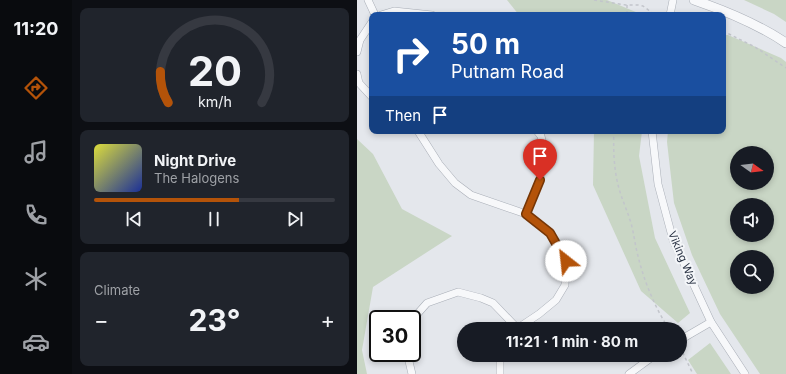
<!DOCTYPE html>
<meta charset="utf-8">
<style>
:root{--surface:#171b24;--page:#20242c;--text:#f1f3f6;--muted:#9ea1a6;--line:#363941;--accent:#b45309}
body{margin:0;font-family:Inter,sans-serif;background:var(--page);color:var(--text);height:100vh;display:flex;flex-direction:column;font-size:15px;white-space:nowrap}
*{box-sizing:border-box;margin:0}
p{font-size:13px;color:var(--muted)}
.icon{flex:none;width:22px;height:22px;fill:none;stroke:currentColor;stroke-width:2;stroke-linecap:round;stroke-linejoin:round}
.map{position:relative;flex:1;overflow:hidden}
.panel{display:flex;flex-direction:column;gap:8px;padding:8px;background:#0d0f14;width:285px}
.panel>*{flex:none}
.top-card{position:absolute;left:12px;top:12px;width:357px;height:122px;border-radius:8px;box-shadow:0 2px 6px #0003;background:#1a4fa0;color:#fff;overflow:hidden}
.needle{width:26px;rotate:104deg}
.buttons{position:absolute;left:373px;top:146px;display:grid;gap:8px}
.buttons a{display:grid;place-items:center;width:44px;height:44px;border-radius:50%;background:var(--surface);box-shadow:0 2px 6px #0003;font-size:20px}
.speed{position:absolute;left:12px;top:310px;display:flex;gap:8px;font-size:20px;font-weight:700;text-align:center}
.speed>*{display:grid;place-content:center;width:52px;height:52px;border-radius:50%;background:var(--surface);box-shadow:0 2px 6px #0003;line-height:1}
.speed .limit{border:2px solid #111;border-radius:6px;background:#fff;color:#111}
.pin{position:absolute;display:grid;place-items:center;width:34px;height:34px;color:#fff;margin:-41px -17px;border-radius:50% 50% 50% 0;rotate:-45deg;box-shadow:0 0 4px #0007}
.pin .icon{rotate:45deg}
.me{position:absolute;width:44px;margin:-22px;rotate:331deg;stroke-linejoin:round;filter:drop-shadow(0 0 3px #0008)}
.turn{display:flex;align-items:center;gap:14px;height:84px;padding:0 16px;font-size:18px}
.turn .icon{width:52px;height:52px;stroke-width:2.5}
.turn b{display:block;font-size:28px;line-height:34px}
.then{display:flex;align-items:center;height:38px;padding:0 16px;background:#0003;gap:8px;font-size:15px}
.big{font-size:30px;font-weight:700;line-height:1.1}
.panel .card{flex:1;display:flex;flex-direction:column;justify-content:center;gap:6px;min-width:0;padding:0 14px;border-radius:8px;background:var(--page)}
.panel .dial{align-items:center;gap:0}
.dial svg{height:104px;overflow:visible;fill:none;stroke:var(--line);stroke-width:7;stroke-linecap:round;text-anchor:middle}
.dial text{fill:var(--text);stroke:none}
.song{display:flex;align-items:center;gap:12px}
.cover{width:48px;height:48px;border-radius:6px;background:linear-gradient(135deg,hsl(60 70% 55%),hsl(230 70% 35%))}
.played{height:4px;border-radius:2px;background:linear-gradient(90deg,var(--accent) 60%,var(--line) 60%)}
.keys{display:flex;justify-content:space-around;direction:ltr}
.heat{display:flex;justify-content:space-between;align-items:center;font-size:22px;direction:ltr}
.trip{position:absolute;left:100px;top:322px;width:230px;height:40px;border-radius:20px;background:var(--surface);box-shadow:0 2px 6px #0003;font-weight:700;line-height:40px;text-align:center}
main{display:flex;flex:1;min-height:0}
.tab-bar{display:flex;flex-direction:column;width:72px;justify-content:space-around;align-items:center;background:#090b0e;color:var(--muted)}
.tab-bar .icon{width:28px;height:28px}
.tab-bar .current{color:var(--accent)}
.tab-bar b{font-size:18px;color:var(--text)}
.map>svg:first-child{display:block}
</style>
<main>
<nav class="tab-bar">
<b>11:20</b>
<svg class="icon current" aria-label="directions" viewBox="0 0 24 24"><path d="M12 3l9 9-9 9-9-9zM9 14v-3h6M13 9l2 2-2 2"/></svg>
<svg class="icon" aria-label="music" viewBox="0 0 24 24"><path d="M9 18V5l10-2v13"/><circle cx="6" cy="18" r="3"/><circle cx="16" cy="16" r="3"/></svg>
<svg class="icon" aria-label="phone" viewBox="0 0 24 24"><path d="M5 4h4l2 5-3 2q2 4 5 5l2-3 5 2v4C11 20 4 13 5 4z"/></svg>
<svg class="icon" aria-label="climate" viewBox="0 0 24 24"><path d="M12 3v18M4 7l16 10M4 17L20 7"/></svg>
<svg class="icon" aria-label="car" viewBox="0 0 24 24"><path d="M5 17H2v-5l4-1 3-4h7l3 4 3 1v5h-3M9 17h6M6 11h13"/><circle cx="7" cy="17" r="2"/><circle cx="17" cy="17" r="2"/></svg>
</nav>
<section class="panel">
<div class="card dial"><svg viewBox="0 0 100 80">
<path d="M14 69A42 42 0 1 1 86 69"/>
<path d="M14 69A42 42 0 0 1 8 45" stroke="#b45309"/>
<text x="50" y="56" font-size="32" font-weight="700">20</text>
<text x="50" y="72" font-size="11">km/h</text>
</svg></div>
<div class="card">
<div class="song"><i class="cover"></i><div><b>Night Drive</b><p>The Halogens</p></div></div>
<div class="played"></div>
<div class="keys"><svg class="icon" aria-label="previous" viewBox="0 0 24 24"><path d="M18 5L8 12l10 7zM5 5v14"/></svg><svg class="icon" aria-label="pause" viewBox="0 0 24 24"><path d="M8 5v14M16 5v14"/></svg><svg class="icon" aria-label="next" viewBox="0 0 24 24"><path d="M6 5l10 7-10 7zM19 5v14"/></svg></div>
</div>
<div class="card"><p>Climate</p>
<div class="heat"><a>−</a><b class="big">23°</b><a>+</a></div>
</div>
</section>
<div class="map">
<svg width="429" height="374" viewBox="0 0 429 374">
<rect width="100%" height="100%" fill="#e4e7ec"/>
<g fill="#c9d6c5" fill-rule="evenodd">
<path d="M 150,0 L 250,0 L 286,15 L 162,15 Z"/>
<path d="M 387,0 L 429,0 L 429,22 L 417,14 Z"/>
<path d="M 366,35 L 371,35 L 424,58 L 429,62 L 429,374 L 403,374 L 363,314 L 335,255 L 317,203 L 310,142 L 311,131 L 366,131 ZM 380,153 L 410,153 L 410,183 L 380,183 ZM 380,205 L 410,205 L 410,235 L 380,235 ZM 380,257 L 410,257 L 410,287 L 380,287 Z"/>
<path d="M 237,131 L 285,131 L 282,156 L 298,238 L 333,313 L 321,323 L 284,291 L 236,185 Z"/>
<path d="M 0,139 L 16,154 L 45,209 L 95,236 L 16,287 L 5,350 L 10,374 L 0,374 Z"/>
<path d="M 353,343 L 374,374 L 340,374 L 331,360 Z"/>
</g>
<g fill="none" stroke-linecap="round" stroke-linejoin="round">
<defs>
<g id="minor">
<path d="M 11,0 L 18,15"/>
<path d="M 24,15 L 37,11 L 75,15"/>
<path d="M 313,15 L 316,0"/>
<path d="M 0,52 L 3,40 L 15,22"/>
<path d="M 0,74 L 2,83 L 15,97"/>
<path d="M 61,131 L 82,164 L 98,183 L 114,195 L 169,214 L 193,233 L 209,261 L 208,285 L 199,300 L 182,314 L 161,328"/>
<path d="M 295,131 L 301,184 L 316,240 L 354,322 L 388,374"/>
<path d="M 169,214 L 183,179 L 189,157 L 184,136 L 180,131"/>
<path d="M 55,320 L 70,303 L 101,292 L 124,298 L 136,303 L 161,329"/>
<path d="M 323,340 L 354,322"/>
<path d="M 50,353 L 55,374"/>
<path d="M 143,374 L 143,355"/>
<path d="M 272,374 L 298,355"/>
</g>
<path id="tertiary" d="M 337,0 C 369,11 401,24 429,43"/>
</defs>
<use href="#minor" stroke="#a9aeb7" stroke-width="8"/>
<use href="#tertiary" stroke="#a9aeb7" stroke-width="10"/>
<g stroke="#c2c5cb" stroke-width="1.5" stroke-dasharray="3 3" stroke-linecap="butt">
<path d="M 237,0 L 269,5 L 281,5 L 286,6 L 298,15"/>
<path d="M 270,5 L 270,15"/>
<path d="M 366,31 L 398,47 L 429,68"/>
<path d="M 257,131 C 256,151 257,175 264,195 C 267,204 271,213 274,223 C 277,234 278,245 281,256 C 287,281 298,308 312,329"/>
<path d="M 323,347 L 336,374"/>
</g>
<use href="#minor" stroke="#f7f8fa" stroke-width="7"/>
<use href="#tertiary" stroke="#f7f8fa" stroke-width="9"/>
</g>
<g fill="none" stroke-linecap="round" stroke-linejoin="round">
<defs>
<path id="route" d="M 183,180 L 169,214 L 193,233 L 209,261"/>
</defs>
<use href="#route" stroke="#753606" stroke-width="10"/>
<use href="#route" stroke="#b45309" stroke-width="7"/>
</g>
<g text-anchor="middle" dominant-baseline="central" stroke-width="4" stroke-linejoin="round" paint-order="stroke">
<g font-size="11" fill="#2b3445" stroke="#f4f6f9">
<text transform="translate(326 258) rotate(67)">Viking Way</text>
</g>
</g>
</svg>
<div class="buttons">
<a><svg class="needle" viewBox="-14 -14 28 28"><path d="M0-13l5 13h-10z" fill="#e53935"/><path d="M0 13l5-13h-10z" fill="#9ea1a6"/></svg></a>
<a><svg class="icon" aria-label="sound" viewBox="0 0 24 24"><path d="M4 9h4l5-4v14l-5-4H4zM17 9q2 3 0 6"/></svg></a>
<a><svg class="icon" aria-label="search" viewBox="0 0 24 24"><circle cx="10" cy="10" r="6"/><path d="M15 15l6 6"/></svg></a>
</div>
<div class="speed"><div class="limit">30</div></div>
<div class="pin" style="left:183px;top:180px;background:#d93025"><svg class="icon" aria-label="arrive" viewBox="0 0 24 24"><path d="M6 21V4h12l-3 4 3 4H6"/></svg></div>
<svg class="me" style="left:209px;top:261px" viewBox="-20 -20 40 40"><circle r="19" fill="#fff"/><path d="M0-13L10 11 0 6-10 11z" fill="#b45309"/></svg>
<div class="trip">11:21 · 1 min · 80 m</div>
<div class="top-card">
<div class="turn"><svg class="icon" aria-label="right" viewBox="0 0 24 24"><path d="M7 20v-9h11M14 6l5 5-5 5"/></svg><div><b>50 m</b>Putnam Road</div></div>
<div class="then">Then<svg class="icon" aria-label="arrive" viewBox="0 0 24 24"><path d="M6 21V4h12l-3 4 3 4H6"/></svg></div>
</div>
</div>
</main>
